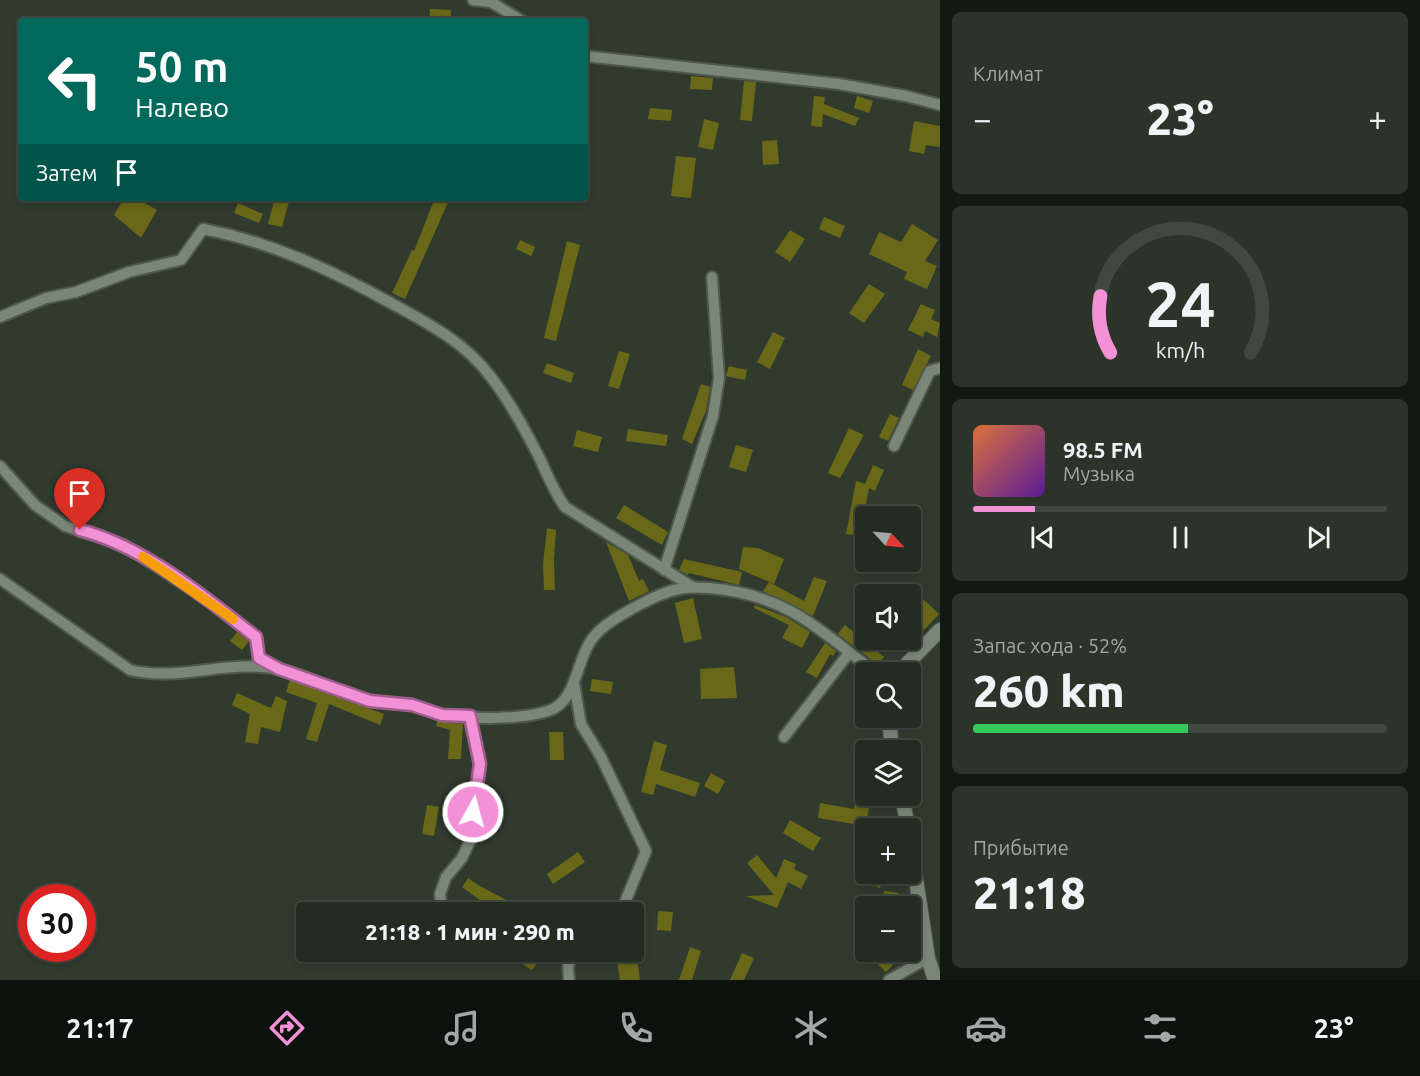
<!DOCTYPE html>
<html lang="ru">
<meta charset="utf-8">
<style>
:root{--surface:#242c22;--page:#2c342a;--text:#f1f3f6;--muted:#a3a7a5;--line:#414840;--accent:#f391d6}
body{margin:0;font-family:Ubuntu,sans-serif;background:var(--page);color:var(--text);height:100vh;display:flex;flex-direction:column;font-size:22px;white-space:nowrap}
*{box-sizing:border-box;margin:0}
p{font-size:20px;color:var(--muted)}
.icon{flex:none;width:33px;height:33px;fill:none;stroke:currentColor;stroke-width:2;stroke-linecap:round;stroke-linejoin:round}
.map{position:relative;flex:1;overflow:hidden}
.side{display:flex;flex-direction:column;gap:12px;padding:12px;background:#141813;width:480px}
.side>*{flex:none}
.guide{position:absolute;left:18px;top:18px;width:570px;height:183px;border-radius:6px;box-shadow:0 3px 9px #0003,0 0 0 2px var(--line);background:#00695c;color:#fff;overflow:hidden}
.needle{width:39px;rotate:116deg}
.buttons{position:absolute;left:855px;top:506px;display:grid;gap:12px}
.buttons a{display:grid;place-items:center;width:66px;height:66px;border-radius:6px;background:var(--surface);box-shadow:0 3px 9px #0003,0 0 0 2px var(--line);font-size:30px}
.speed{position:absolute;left:18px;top:884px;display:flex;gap:12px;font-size:30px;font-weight:700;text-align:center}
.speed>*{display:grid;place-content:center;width:78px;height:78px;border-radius:50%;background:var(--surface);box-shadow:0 3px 9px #0003,0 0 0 2px var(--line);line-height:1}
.speed .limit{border:9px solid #d22;background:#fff;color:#111}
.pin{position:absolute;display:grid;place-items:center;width:51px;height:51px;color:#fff;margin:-62px -26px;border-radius:50% 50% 50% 0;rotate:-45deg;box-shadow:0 0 6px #0007}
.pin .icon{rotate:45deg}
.me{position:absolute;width:66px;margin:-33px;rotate:7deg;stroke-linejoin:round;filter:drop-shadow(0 0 4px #0008)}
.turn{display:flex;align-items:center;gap:21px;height:126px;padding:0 18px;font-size:27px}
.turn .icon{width:78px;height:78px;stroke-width:2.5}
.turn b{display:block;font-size:42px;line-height:51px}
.then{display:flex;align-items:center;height:57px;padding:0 18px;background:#0003;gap:12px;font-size:22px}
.big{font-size:45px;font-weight:800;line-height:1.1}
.side .card{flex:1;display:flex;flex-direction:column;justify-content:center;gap:9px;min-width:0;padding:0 21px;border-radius:9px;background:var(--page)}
.side .dial{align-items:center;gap:0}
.dial svg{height:156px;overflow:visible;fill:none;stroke:var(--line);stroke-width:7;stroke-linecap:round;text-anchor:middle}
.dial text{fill:var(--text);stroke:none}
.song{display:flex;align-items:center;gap:18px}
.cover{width:72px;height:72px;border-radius:9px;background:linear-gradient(135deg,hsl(20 70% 55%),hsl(270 70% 35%))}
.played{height:6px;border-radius:3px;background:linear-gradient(90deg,var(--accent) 15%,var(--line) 15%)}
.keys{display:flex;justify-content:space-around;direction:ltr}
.heat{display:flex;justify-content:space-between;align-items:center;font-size:33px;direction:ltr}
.charge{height:9px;border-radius:4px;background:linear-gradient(90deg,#34c759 52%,var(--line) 0)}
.trip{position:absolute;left:296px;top:902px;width:348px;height:60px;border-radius:6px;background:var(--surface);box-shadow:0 3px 9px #0003,0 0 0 2px var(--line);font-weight:800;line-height:60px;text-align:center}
.tabs{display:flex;height:96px;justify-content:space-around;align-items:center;background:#0e120e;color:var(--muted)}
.tabs .icon{width:42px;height:42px}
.tabs .selected{color:var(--accent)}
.tabs b{font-size:27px;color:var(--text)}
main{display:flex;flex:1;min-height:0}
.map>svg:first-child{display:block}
</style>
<main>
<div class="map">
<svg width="940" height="980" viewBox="0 0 940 980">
<rect width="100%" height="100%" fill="#303b2e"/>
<g fill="#696819">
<path d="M 430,9 L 451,10 L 451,21 L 429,21 Z"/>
<path d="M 691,76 L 713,78 L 712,90 L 690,89 Z"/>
<path d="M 744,81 L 756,82 L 752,121 L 740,120 Z"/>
<path d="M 814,96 L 825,97 L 824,104 L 859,118 L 855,126 L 823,114 L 822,127 L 811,126 Z"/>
<path d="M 857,96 L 873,101 L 869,113 L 854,108 Z"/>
<path d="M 650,108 L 672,110 L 671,121 L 648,119 Z"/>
<path d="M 704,119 L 719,123 L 713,150 L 698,147 Z"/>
<path d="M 914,121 L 940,126 L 940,147 L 926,145 L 924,154 L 909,151 Z"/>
<path d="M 777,140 L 779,164 L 763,165 L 762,141 Z"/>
<path d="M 676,156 L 696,158 L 691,198 L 671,196 Z"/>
<path d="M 124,198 L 136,198 L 157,210 L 141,238 L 114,215 Z"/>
<path d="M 275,198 L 290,198 L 282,227 L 268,224 Z"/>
<path d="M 435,198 L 450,198 L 405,299 L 392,293 L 412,250 L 414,251 Z"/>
<path d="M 238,203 L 263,214 L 259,223 L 234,213 Z"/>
<path d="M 824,217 L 845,226 L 840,238 L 819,229 Z"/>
<path d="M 912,224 L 938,240 L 925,261 L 937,266 L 927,289 L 904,279 L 907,272 L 869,254 L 879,232 L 901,242 Z"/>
<path d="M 790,230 L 805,239 L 790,262 L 775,252 Z"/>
<path d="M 520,240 L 535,247 L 531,256 L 516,249 Z"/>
<path d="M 567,241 L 580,245 L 556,341 L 544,338 Z"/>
<path d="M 869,284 L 885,294 L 864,323 L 849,313 Z"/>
<path d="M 921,304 L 935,310 L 931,319 L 940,323 L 937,337 L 925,331 L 923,337 L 908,330 Z"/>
<path d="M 773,332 L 785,338 L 770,369 L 757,362 Z"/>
<path d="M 918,349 L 931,356 L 913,390 L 902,385 Z"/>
<path d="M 619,351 L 630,354 L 619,389 L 608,386 Z"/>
<path d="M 547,363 L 574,373 L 571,383 L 543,373 Z"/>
<path d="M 729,366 L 747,370 L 745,380 L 726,376 Z"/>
<path d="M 701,384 L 710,387 L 706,411 L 692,444 L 682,439 Z"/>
<path d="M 890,414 L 899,418 L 888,441 L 879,437 Z"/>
<path d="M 849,428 L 864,435 L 840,478 L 828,473 Z"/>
<path d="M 628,429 L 668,435 L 666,446 L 626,441 Z"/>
<path d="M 577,430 L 602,437 L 598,452 L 573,446 Z"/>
<path d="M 736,445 L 753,450 L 746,472 L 729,467 Z"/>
<path d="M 873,465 L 884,470 L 875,491 L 869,488 L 860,536 L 846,534 L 856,481 L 865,484 Z"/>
<path d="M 624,505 L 668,532 L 662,545 L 616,518 Z"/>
<path d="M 547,528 L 556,530 L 554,559 L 555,590 L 544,590 L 543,564 Z"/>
<path d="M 606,542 L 628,555 L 639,581 L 643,579 L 649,591 L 629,601 Z"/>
<path d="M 743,547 L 758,548 L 784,559 L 774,584 L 739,569 Z"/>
<path d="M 684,559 L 742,572 L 739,585 L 689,573 L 688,575 L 679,570 Z"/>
<path d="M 814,577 L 827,581 L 813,616 L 763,591 L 769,582 L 804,601 Z"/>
<path d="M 693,598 L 702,639 L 684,643 L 675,603 Z"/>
<path d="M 922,598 L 939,614 L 924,630 L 910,617 L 910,610 Z"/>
<path d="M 755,605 L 786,617 L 810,632 L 802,648 L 782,638 L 789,625 L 754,608 Z"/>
<path d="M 845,625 L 884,657 L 878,665 L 838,634 Z"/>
<path d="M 237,632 L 249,641 L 242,650 L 230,641 Z"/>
<path d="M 825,643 L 836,651 L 833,656 L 830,654 L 817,678 L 806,672 Z"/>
<path d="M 734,667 L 737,698 L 701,699 L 700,669 Z"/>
<path d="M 592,679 L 613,682 L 611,694 L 590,691 Z"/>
<path d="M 290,680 L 384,714 L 380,725 L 329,704 L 317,742 L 306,739 L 317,703 L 286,692 Z"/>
<path d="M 237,693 L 271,708 L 276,696 L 287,701 L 280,732 L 261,727 L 258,744 L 245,742 L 250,714 L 232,705 Z"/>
<path d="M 437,721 L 463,724 L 461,759 L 448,759 L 450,730 L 436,726 Z"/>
<path d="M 549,732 L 563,732 L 564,760 L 550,760 Z"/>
<path d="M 654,741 L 667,745 L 660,770 L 700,783 L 695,797 L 656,784 L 653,795 L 641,792 Z"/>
<path d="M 860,771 L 866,771 L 866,795 L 871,795 L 866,826 L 818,818 L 820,803 L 854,809 Z"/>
<path d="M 711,773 L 725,781 L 718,794 L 704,786 Z"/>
<path d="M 427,805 L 439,807 L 434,836 L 422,834 Z"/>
<path d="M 790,820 L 821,838 L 813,851 L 783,833 Z"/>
<path d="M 578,852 L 585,862 L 553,884 L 547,874 Z"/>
<path d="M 757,855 L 776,878 L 784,859 L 796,864 L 794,869 L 808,876 L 801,889 L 788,882 L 777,908 L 746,896 L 774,895 L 747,863 Z"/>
<path d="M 872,873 L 885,873 L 880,888 L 868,884 Z"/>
<path d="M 468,878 L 478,885 L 529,912 L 504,912 L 480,900 L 462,887 Z"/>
<path d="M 884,891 L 899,893 L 898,906 L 883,906 Z"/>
<path d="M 658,911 L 673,912 L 671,931 L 657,930 Z"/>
<path d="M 690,947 L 701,951 L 692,980 L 679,980 Z"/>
<path d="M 502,951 L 528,951 L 540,959 L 532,970 Z"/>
<path d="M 864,951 L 878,951 L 893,965 L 886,972 Z"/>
<path d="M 742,953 L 754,958 L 744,980 L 730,980 Z"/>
<path d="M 637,958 L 640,980 L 620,980 L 617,961 Z"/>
</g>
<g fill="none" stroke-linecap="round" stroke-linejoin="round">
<defs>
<g id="street">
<path d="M 473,0 L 491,2 L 522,21"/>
<path d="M 585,56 L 839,84 L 906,96 L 940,105"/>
<path d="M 0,317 L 46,298 L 76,292 L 129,272 L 181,260 L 203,229 C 271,242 329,269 389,302 C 427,323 464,341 491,377 C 510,402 526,431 540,459 C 548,476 554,492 565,507 L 691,586"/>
<path d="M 894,446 L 930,371 L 940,368"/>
<path d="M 0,466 L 35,505 L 65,526 L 124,545 L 212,603 L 256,637 L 259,658 L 274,666"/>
<path d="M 664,570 L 713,416 L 719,378 L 712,277"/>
<path d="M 0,579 L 130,670 C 180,682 228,659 278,669 C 309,675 338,693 368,700 C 381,704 396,703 409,704 C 421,706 432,713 444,715 C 473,719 520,720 548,711 C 577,702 576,660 592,639 C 603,624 623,614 639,605 C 674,586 688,585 726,590 C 793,600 824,634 875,672"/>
<path d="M 574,683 L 581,724 L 601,757 L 646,851 L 621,912"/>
<path d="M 784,737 L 849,653"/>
<path d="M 442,912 L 440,894 L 446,877 L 462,858 L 471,839 L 480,764 L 469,716"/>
<path d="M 569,980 L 568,966 L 575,951"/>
<path d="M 889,980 L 928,958"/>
</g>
<g id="secondary">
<path d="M 899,672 L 940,630"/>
<path d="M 889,717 L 892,750"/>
<path d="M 902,795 L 908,828"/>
<path d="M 910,840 L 928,958 L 935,980"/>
</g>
</defs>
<use href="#street" stroke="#4e584d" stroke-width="14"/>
<use href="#secondary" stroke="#4e584d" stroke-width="16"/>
<use href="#street" stroke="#7a8778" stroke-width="10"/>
<use href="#secondary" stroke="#7a8778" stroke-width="14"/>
</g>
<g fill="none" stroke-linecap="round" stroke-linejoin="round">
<defs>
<path id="route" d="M 80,530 C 145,547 203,596 256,637 L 259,658 L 279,669 L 370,701 L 412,705 L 442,715 L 470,716 L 480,764 L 473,812"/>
</defs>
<use href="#route" stroke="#9e5e8b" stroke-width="15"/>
<use href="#route" stroke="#f391d6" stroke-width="10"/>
<path stroke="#f59e0b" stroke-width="10" d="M 143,557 L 233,619"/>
</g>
</svg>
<div class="buttons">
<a><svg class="needle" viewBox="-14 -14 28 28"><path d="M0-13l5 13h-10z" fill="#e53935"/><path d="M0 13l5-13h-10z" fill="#a3a7a5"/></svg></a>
<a><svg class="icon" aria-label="sound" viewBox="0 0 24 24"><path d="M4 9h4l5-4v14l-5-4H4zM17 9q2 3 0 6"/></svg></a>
<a><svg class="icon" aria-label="search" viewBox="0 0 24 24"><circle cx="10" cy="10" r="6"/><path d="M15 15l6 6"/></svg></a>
<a><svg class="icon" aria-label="layers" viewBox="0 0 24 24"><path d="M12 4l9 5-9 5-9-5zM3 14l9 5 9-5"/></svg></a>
<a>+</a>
<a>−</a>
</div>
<div class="speed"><div class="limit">30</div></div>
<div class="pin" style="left:80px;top:530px;background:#d93025"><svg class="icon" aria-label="arrive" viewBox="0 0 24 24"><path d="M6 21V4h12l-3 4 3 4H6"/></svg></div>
<svg class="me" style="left:473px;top:812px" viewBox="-20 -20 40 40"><circle r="17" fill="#f391d6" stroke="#fff" stroke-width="3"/><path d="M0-11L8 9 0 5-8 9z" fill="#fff"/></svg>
<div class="trip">21:18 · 1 мин · 290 m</div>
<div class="guide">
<div class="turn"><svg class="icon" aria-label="left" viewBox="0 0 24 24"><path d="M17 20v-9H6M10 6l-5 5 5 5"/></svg><div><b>50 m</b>Налево</div></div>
<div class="then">Затем<svg class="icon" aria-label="arrive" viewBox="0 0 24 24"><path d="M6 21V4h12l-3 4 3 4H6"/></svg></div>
</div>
</div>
<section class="side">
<div class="card"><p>Климат</p>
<div class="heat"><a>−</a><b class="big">23°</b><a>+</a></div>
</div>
<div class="card dial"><svg viewBox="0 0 100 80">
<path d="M14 69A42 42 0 1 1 86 69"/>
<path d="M14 69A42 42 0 0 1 9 40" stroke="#f391d6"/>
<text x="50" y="56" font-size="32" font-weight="700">24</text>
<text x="50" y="72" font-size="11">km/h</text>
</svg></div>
<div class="card">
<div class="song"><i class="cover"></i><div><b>98.5 FM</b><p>Музыка</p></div></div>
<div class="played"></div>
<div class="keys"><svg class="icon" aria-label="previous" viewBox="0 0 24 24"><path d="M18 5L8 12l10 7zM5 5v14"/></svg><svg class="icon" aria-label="pause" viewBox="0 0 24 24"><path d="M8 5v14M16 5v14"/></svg><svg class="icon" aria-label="next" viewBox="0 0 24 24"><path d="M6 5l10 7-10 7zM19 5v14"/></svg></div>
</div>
<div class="card"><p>Запас хода · 52%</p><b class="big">260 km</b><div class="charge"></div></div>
<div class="card"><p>Прибытие</p><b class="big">21:18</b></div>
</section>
</main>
<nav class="tabs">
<b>21:17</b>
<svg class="icon selected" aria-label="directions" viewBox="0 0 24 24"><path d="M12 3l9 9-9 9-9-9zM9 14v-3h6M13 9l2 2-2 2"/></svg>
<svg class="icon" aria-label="music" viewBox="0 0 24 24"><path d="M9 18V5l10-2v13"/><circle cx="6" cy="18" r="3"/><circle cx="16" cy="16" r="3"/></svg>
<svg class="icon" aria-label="phone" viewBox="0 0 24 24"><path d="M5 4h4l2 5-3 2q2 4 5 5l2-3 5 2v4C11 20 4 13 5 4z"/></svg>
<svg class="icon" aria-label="climate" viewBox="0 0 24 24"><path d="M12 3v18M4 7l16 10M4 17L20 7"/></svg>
<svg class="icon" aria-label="car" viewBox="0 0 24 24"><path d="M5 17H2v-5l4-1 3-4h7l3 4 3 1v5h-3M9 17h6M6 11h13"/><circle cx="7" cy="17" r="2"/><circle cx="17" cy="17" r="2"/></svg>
<svg class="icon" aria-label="filters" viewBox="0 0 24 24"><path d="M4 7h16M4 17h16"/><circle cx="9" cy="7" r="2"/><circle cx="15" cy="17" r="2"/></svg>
<b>23°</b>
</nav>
